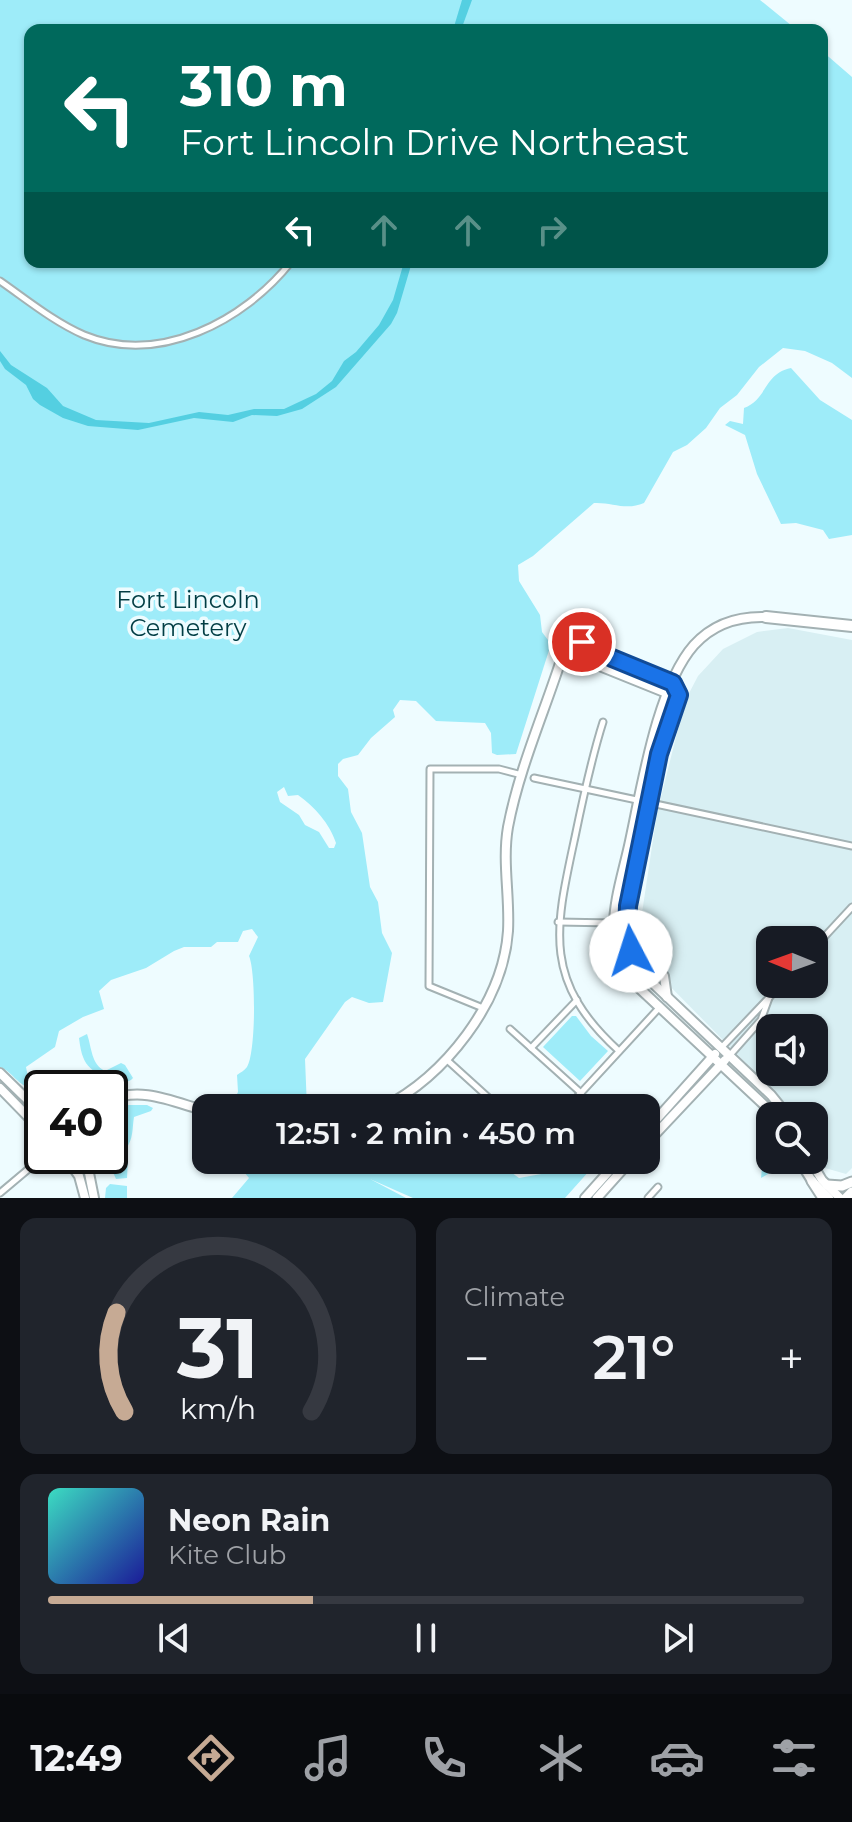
<!DOCTYPE html>
<meta charset="utf-8">
<style>
:root{--surface:#171b24;--page:#20242c;--text:#f1f3f6;--muted:#9ea1a6;--line:#363941;--accent:#c6aa94}
body{margin:0;font-family:Montserrat,sans-serif;background:var(--page);color:var(--text);height:100vh;display:flex;flex-direction:column;font-size:30px;white-space:nowrap}
*{box-sizing:border-box;margin:0}
p{font-size:26px;color:var(--muted)}
.icon{flex:none;width:44px;height:44px;fill:none;stroke:currentColor;stroke-width:2;stroke-linecap:round;stroke-linejoin:round}
.map{position:relative;height:1198px;overflow:hidden}
.details{display:flex;flex-direction:column;gap:20px;padding:20px;background:#0d0f14;flex:1}
.details>*{flex:none}
.hud{position:absolute;left:24px;top:24px;width:804px;height:244px;border-radius:16px;box-shadow:0 2px 6px #0004;background:#00695c;color:#fff;overflow:hidden}
.needle{width:52px;rotate:271deg}
.tools{position:absolute;left:756px;top:926px;display:grid;gap:16px}
.tools a{display:grid;place-items:center;width:72px;height:72px;border-radius:16px;background:var(--surface);box-shadow:0 2px 6px #0004;font-size:40px}
.speed{position:absolute;left:24px;top:1070px;display:flex;gap:16px;font-size:40px;font-weight:700;text-align:center}
.speed>*{display:grid;place-content:center;width:104px;height:104px;border-radius:50%;background:var(--surface);box-shadow:0 2px 6px #0004;line-height:1}
.speed .limit{border:4px solid #111;border-radius:12px;background:#fff;color:#111}
.pin{position:absolute;display:grid;place-items:center;width:68px;height:68px;color:#fff;margin:-34px;border:4px solid #fff;border-radius:50%;box-shadow:0 2px 8px #0007}
.me{position:absolute;width:88px;margin:-44px;rotate:355deg;stroke-linejoin:round;filter:drop-shadow(0 0 6px #0008)}
.turn{display:flex;align-items:center;gap:28px;height:168px;padding:0 24px;font-size:36px}
.turn .icon{width:104px;height:104px;stroke-width:2.5}
.turn b{display:block;font-size:56px;line-height:68px}
.lanes{display:flex;align-items:center;height:76px;padding:0 24px;background:#0003;justify-content:center;gap:40px;direction:ltr}
.lanes .off{opacity:.35}
.big{font-size:60px;font-weight:600;line-height:1.1}
.details .widget{flex:1;display:flex;flex-direction:column;justify-content:center;gap:12px;min-width:0;padding:0 28px;border-radius:16px;background:var(--page)}
.details .dial{align-items:center;gap:0}
.dial svg{height:208px;overflow:visible;fill:none;stroke:var(--line);stroke-width:7;stroke-linecap:round;text-anchor:middle}
.dial text{fill:var(--text);stroke:none}
.song{display:flex;align-items:center;gap:24px}
.cover{width:96px;height:96px;border-radius:12px;background:linear-gradient(135deg,hsl(170 70% 55%),hsl(240 70% 35%))}
.played{height:8px;border-radius:4px;background:linear-gradient(90deg,var(--accent) 35%,var(--line) 35%)}
.keys{display:flex;justify-content:space-around;direction:ltr}
.heat{display:flex;justify-content:space-between;align-items:center;font-size:44px;direction:ltr}
.details .tiles{flex:1;display:grid;gap:20px;grid-template-columns:1fr 1fr}
.widget:last-child{grid-column:span 2}
.trip{position:absolute;left:192px;top:1094px;width:468px;height:80px;border-radius:16px;background:var(--surface);box-shadow:0 2px 6px #0004;font-weight:600;line-height:80px;text-align:center}
.tab-bar{display:flex;height:128px;justify-content:space-around;align-items:center;background:#090b0e;color:var(--muted)}
.tab-bar .icon{width:56px;height:56px}
.tab-bar .selected{color:var(--accent)}
.tab-bar b{font-size:36px;color:var(--text)}
.map>svg:first-child{display:block}
</style>
<div class="map">
<svg width="852" height="1198" viewBox="0 0 852 1198">
<rect width="100%" height="100%" fill="#eefcff"/>
<path fill="#d8eff3" fill-rule="evenodd" d="M 788,628 L 852,640 L 852,1168 L 846,1174 L 825,1168 L 814,1145 L 814,1116 L 798,1116 L 650,966 L 639,933 L 657,813 L 685,701 L 698,676 L 723,649 L 757,632 ZM 770,940 L 814,940 L 814,984 L 770,984 ZM 770,1028 L 814,1028 L 814,1072 L 770,1072 Z"/>
<g fill="#9eecf9" fill-rule="evenodd">
<path d="M 0,0 L 760,0 L 797,30 L 30,30 L 30,262 L 822,262 L 822,51 L 852,77 L 852,378 L 832,363 L 805,351 L 783,348 L 759,367 L 737,395 L 720,408 L 706,428 L 687,445 L 673,452 L 644,503 C 626,511 612,502 594,503 L 533,556 L 518,565 L 519,581 L 540,615 L 542,632 L 551,644 L 516,754 L 497,755 L 492,753 L 491,733 L 485,723 L 436,721 L 416,701 L 400,700 L 393,710 L 395,717 L 371,738 L 358,755 L 343,759 L 338,764 L 338,776 L 348,789 L 351,812 L 362,833 L 370,887 L 378,902 L 382,933 L 392,953 L 383,1002 L 369,1003 L 352,997 L 345,1002 L 305,1059 L 307,1108 L 246,1108 L 232,1104 L 238,1092 L 237,1075 C 241,1072 244,1071 247,1067 C 256,1053 256,972 249,956 L 258,937 L 252,929 L 243,931 L 238,942 L 217,942 L 211,947 L 184,947 L 174,951 L 146,968 L 111,980 L 99,991 L 104,1009 L 83,1017 L 59,1031 L 55,1047 L 26,1067 L 30,1087 C 18,1086 12,1071 0,1067 ZM 284,787 L 288,796 L 298,795 C 314,806 330,824 336,843 L 334,848 L 329,848 L 319,832 L 305,825 L 299,815 L 280,802 L 277,792 Z"/>
<path d="M 791,368 L 820,400 L 852,420 L 852,535 L 829,539 L 823,530 L 796,523 L 781,524 L 757,474 L 745,435 L 725,425 L 730,421 L 743,424 L 744,408 C 768,399 763,374 791,368 Z"/>
<path d="M 572,1016 L 576,1016 L 591,1036 L 608,1051 L 580,1081 L 543,1047 Z"/>
<path d="M 87,1034 C 92,1048 91,1064 105,1071 L 121,1063 L 125,1065 L 133,1078 L 131,1080 L 112,1088 C 93,1065 83,1073 79,1038 Z"/>
<path d="M 127,1105 L 147,1105 L 153,1108 L 151,1111 L 134,1117 C 132,1128 134,1139 125,1150 L 120,1150 L 120,1132 L 110,1131 L 110,1115 Z"/>
<path d="M 758,1134 L 770,1150 L 771,1160 L 766,1170 L 768,1174 L 761,1178 L 762,1167 L 767,1157 C 764,1150 755,1145 758,1134 Z"/>
<path d="M 98,1156 L 107,1156 L 116,1161 L 121,1158 L 128,1159 L 127,1178 L 116,1179 L 112,1170 L 96,1159 Z"/>
<path d="M 234,1160 L 351,1160 L 358,1164 L 361,1160 L 494,1160 L 519,1178 L 558,1171 L 570,1160 L 599,1160 L 565,1198 L 413,1198 L 370,1179 L 406,1198 L 232,1198 L 249,1178 Z"/>
<path d="M 110,1184 L 127,1186 L 127,1198 L 105,1198 L 106,1188 Z"/>
</g>
<g fill="#54cfe1">
<path d="M 462,0 L 472,0 L 461,30 L 453,30 Z"/>
<path d="M 404,262 L 412,262 L 397,313 L 391,324 L 336,387 L 302,409 L 277,416 L 252,415 L 233,422 L 194,418 L 138,430 L 88,426 L 63,418 L 40,405 L 33,399 L 26,385 L 5,369 L 0,361 L 0,351 L 11,365 L 47,388 L 63,406 L 96,420 L 149,423 L 199,412 L 228,415 L 254,409 L 284,409 L 316,394 L 332,381 L 344,361 L 356,352 L 379,325 L 393,300 Z"/>
</g>
<g fill="none" stroke-linecap="round" stroke-linejoin="round">
<defs>
<g id="street">
<path d="M 0,281 C 26,299 54,322 84,335 C 159,366 244,321 291,262"/>
<path d="M 603,722 C 591,760 583,798 575,837 C 555,929 542,981 619,1051"/>
<path d="M 534,778 L 852,846"/>
<path d="M 558,922 L 613,923"/>
<path d="M 814,948 L 852,907"/>
<path d="M 483,1008 L 429,986 L 430,769 L 499,769 L 522,775"/>
<path d="M 510,1029 L 581,1093"/>
<path d="M 531,1048 L 577,1000"/>
<path d="M 721,1048 L 782,984"/>
<path d="M 730,1055 L 761,1020 L 769,998"/>
<path d="M 447,1060 L 500,1108"/>
<path d="M 567,1108 L 659,1008"/>
<path d="M 0,1193 L 44,1156"/>
<path d="M 648,1198 L 658,1187"/>
</g>
<g id="secondary">
<path d="M 766,617 C 738,616 713,624 694,645 C 657,687 642,786 630,841 C 624,870 613,901 614,931 C 616,952 624,971 638,987 L 776,1116"/>
<path d="M 567,647 L 597,665 L 669,694"/>
<path d="M 644,932 L 645,948 L 664,976 L 667,997"/>
<path d="M 0,1073 L 42,1114"/>
<path d="M 0,1088 L 42,1131"/>
<path d="M 110,1101 C 139,1085 176,1103 206,1111"/>
<path d="M 382,1108 C 445,1076 503,1003 508,931 C 510,896 502,862 508,827 C 519,769 544,713 562,657 L 574,637 L 612,658 L 673,683 L 678,692 L 678,700 L 659,754 L 627,912 L 629,945 L 642,973 L 771,1095 L 788,1116"/>
<path d="M 646,1131 L 715,1054"/>
<path d="M 646,1144 L 725,1060"/>
<path d="M 65,1156 L 79,1176 L 85,1198"/>
<path d="M 81,1156 L 88,1168 L 94,1198"/>
<path d="M 799,1160 L 812,1181 L 829,1198"/>
<path d="M 810,1160 L 822,1180 L 840,1198"/>
<path d="M 585,1198 L 619,1160"/>
<path d="M 597,1198 L 631,1160"/>
</g>
<g id="primary">
<path d="M 812,1181 L 823,1198"/>
<path d="M 827,1185 L 842,1186 L 852,1182"/>
<path d="M 846,1198 L 852,1192"/>
</g>
<path id="highway" d="M 766,617 L 852,626"/>
</defs>
<use href="#street" stroke="#a3b1b3" stroke-width="9"/>
<use href="#secondary" stroke="#a3b1b3" stroke-width="12"/>
<use href="#primary" stroke="#a3b1b3" stroke-width="13"/>
<use href="#highway" stroke="#a3b1b3" stroke-width="14"/>
<use href="#street" stroke="#fff" stroke-width="5"/>
<use href="#secondary" stroke="#fff" stroke-width="8"/>
<use href="#primary" stroke="#fff" stroke-width="9"/>
<use href="#highway" stroke="#fff" stroke-width="10"/>
</g>
<g fill="none" stroke-linecap="round" stroke-linejoin="round">
<defs>
<path id="route" d="M 582,642 L 612,658 L 673,683 L 679,695 L 659,754 L 628,906 L 627,932 L 631,951"/>
</defs>
<use href="#route" stroke="#114b97" stroke-width="20"/>
<use href="#route" stroke="#1a73e8" stroke-width="14"/>
</g>
<g text-anchor="middle" dominant-baseline="central" stroke-width="7" stroke-linejoin="round" paint-order="stroke">
<g font-size="24" fill="#013d44" stroke="#eefcff">
<text x="188" y="599">Fort Lincoln<tspan x="188" dy="28">Cemetery</tspan></text>
</g>
</g>
</svg>
<div class="tools">
<a><svg class="needle" viewBox="-14 -14 28 28"><path d="M0-13l5 13h-10z" fill="#e53935"/><path d="M0 13l5-13h-10z" fill="#9ea1a6"/></svg></a>
<a><svg class="icon" aria-label="sound" viewBox="0 0 24 24"><path d="M4 9h4l5-4v14l-5-4H4zM17 9q2 3 0 6"/></svg></a>
<a><svg class="icon" aria-label="search" viewBox="0 0 24 24"><circle cx="10" cy="10" r="6"/><path d="M15 15l6 6"/></svg></a>
</div>
<div class="speed"><div class="limit">40</div></div>
<div class="pin" style="left:582px;top:642px;background:#d93025"><svg class="icon" aria-label="arrive" viewBox="0 0 24 24"><path d="M6 21V4h12l-3 4 3 4H6"/></svg></div>
<svg class="me" style="left:631px;top:951px" viewBox="-20 -20 40 40"><circle r="19" fill="#fff"/><path d="M0-13L10 11 0 6-10 11z" fill="#1a73e8"/></svg>
<div class="trip">12:51 · 2 min · 450 m</div>
<div class="hud">
<div class="turn"><svg class="icon" aria-label="left" viewBox="0 0 24 24"><path d="M17 20v-9H6M10 6l-5 5 5 5"/></svg><div><b>310 m</b>Fort Lincoln Drive Northeast</div></div>
<div class="lanes"><svg class="icon" aria-label="left" viewBox="0 0 24 24"><path d="M17 20v-9H6M10 6l-5 5 5 5"/></svg><svg class="icon off" aria-label="ahead" viewBox="0 0 24 24"><path d="M12 20V5M6 11l6-6 6 6"/></svg><svg class="icon off" aria-label="ahead" viewBox="0 0 24 24"><path d="M12 20V5M6 11l6-6 6 6"/></svg><svg class="icon off" aria-label="right" viewBox="0 0 24 24"><path d="M7 20v-9h11M14 6l5 5-5 5"/></svg></div>
</div>
</div>
<section class="details">
<div class="tiles">
<div class="widget dial"><svg viewBox="0 0 100 80">
<path d="M14 69A42 42 0 1 1 86 69"/>
<path d="M14 69A42 42 0 0 1 11 31" stroke="#c6aa94"/>
<text x="50" y="56" font-size="32" font-weight="700">31</text>
<text x="50" y="72" font-size="11">km/h</text>
</svg></div>
<div class="widget"><p>Climate</p>
<div class="heat"><a>−</a><b class="big">21°</b><a>+</a></div>
</div>
<div class="widget">
<div class="song"><i class="cover"></i><div><b>Neon Rain</b><p>Kite Club</p></div></div>
<div class="played"></div>
<div class="keys"><svg class="icon" aria-label="previous" viewBox="0 0 24 24"><path d="M18 5L8 12l10 7zM5 5v14"/></svg><svg class="icon" aria-label="pause" viewBox="0 0 24 24"><path d="M8 5v14M16 5v14"/></svg><svg class="icon" aria-label="next" viewBox="0 0 24 24"><path d="M6 5l10 7-10 7zM19 5v14"/></svg></div>
</div>
</div>
</section>
<nav class="tab-bar">
<b>12:49</b>
<svg class="icon selected" aria-label="directions" viewBox="0 0 24 24"><path d="M12 3l9 9-9 9-9-9zM9 14v-3h6M13 9l2 2-2 2"/></svg>
<svg class="icon" aria-label="music" viewBox="0 0 24 24"><path d="M9 18V5l10-2v13"/><circle cx="6" cy="18" r="3"/><circle cx="16" cy="16" r="3"/></svg>
<svg class="icon" aria-label="phone" viewBox="0 0 24 24"><path d="M5 4h4l2 5-3 2q2 4 5 5l2-3 5 2v4C11 20 4 13 5 4z"/></svg>
<svg class="icon" aria-label="climate" viewBox="0 0 24 24"><path d="M12 3v18M4 7l16 10M4 17L20 7"/></svg>
<svg class="icon" aria-label="car" viewBox="0 0 24 24"><path d="M5 17H2v-5l4-1 3-4h7l3 4 3 1v5h-3M9 17h6M6 11h13"/><circle cx="7" cy="17" r="2"/><circle cx="17" cy="17" r="2"/></svg>
<svg class="icon" aria-label="filters" viewBox="0 0 24 24"><path d="M4 7h16M4 17h16"/><circle cx="9" cy="7" r="2"/><circle cx="15" cy="17" r="2"/></svg>
</nav>
